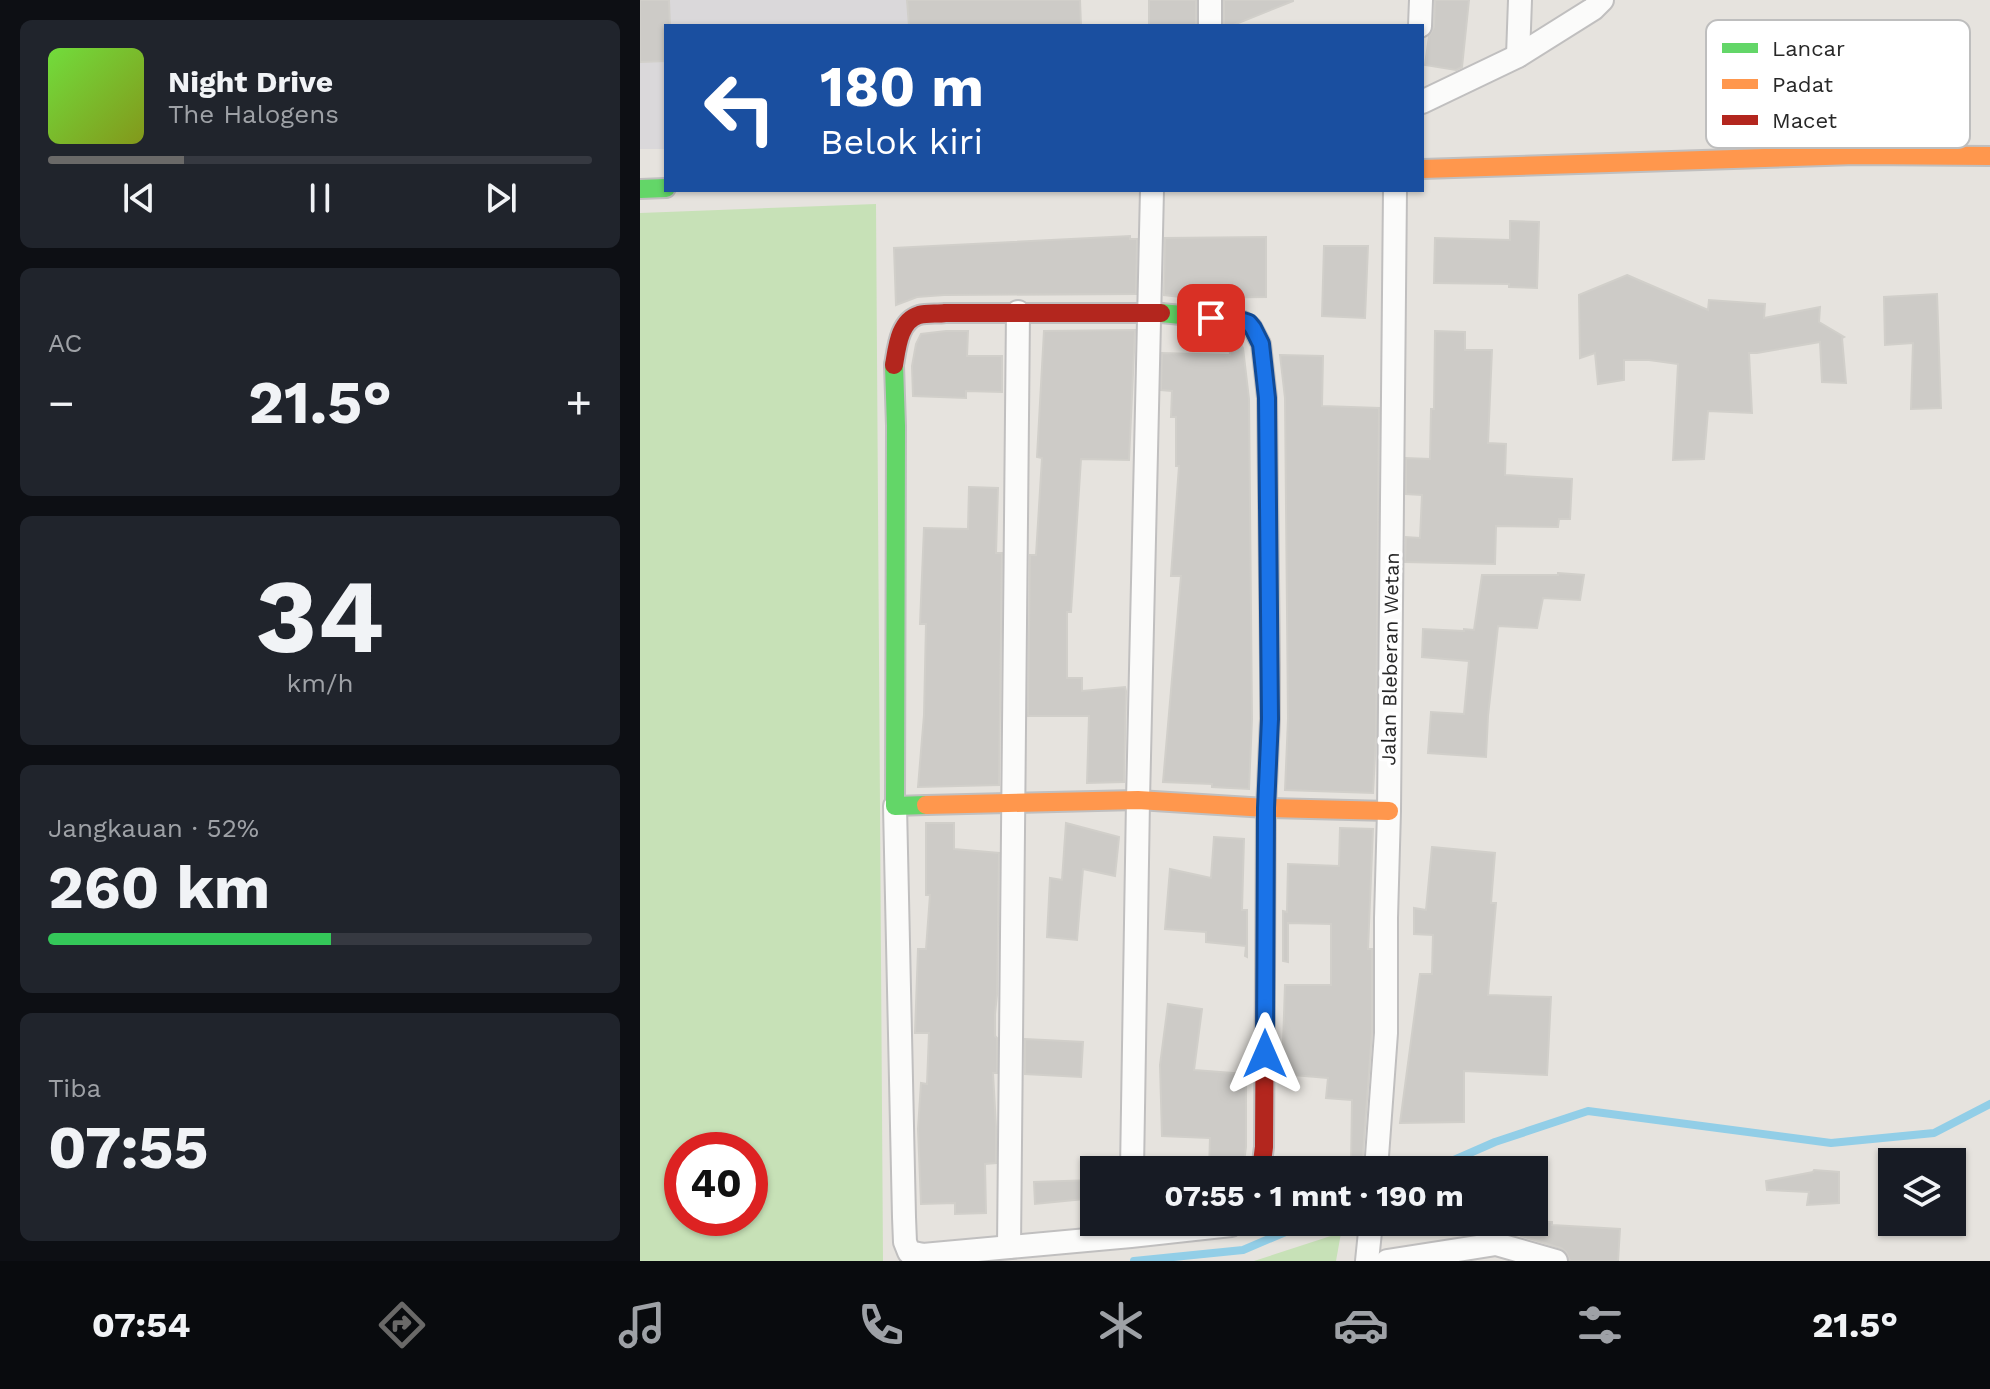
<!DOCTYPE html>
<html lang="id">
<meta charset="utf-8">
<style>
:root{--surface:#171b24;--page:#20242c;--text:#f1f3f6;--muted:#9ea1a6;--line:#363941;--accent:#6a6968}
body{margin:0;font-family:"Work Sans",sans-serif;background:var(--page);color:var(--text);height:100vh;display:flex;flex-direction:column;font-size:30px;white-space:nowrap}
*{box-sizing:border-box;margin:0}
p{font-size:26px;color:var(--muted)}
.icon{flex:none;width:44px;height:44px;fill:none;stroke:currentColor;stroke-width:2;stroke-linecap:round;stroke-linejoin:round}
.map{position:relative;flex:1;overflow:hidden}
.drawer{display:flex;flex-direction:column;gap:20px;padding:20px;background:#0d0f14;width:640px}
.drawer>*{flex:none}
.hud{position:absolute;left:24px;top:24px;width:760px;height:168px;border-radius:0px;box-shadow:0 2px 6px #0004;background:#1a4fa0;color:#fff;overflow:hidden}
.buttons{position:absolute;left:1238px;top:1148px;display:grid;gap:16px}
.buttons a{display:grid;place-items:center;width:88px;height:88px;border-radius:0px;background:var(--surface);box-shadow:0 2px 6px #0004;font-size:40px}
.speed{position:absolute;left:24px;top:1132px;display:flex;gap:16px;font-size:40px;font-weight:700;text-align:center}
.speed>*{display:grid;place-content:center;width:104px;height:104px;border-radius:50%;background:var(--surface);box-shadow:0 2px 6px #0004;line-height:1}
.speed .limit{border:12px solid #d22;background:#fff;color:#111}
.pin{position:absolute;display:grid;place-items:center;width:68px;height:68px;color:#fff;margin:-34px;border-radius:16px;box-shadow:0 4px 12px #0006}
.me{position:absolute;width:88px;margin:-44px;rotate:0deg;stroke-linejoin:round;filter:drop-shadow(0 0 6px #0008)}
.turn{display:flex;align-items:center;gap:28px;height:168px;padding:0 24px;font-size:36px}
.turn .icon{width:104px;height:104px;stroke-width:2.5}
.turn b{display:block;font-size:56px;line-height:68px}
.big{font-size:60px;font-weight:700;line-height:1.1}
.drawer .widget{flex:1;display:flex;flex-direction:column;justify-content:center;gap:12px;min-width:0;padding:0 28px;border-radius:12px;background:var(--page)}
.drawer .dial{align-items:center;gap:0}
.dial b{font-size:104px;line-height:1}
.song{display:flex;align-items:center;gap:24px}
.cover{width:96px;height:96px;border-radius:12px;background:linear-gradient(135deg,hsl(100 70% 55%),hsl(70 70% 35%))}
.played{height:8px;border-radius:4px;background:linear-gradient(90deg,var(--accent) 25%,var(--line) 25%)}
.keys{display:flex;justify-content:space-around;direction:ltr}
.heat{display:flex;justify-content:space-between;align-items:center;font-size:44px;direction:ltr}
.charge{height:12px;border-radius:6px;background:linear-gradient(90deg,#34c759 52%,var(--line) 0)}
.trip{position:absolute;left:440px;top:1156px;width:468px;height:80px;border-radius:0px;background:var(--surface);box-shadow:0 2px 6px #0004;font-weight:700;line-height:80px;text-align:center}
.menu{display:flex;height:128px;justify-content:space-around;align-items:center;background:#090b0e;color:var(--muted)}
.menu .icon{width:56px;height:56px}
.menu .on{color:var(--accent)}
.menu b{font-size:36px;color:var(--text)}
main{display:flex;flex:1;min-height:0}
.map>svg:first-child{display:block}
</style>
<main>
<section class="drawer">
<div class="widget">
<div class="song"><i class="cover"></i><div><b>Night Drive</b><p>The Halogens</p></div></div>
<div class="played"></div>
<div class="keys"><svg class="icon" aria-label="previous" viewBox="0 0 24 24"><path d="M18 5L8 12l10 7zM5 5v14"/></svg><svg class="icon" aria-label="pause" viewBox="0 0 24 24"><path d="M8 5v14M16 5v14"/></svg><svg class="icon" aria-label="next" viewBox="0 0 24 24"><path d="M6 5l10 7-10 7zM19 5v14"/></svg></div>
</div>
<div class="widget"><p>AC</p>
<div class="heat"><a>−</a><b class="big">21.5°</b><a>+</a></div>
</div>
<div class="widget dial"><b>34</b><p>km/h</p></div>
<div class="widget"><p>Jangkauan · 52%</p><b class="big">260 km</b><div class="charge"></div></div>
<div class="widget"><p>Tiba</p><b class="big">07:55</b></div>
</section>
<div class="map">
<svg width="1350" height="1261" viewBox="0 0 1350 1261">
<rect width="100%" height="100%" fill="#e6e3de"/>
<path fill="#dad8da" d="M 0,0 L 428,0 L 427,26 L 26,26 L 26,149 L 0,149 Z"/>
<g fill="#c7e1b7" fill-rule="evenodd">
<path d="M 236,204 L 243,1261 L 0,1261 L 0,213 ZM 42,1150 L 110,1150 L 110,1218 L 42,1218 Z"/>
<path d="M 701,1233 L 696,1261 L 614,1261 L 700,1233 Z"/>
</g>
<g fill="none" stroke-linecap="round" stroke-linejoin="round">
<g stroke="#92cee7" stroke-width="8">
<path d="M 791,1170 L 855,1142 L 948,1111 L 1191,1143 L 1294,1133 L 1350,1104"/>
<path d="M 494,1261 L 603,1250 L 669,1222"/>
</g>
</g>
<g fill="#cdcbc7" stroke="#d1cfca" stroke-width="2">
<path d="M 0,0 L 29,0 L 30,26 L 26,26 L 26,61 L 0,62 Z"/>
<path d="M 267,0 L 440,0 L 441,26 L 269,26 Z"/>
<rect x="509" y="0" width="47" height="26"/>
<path d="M 584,0 L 653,0 L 653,1 L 591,26 L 584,26 Z"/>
<path d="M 795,0 L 829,0 L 822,67 L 816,70 L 785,65 L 789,36 L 794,27 Z"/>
<path d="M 870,221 L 899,222 L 897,288 L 869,287 L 869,284 L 794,283 L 795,238 L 870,240 Z"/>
<path d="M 490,236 L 490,239 L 497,239 L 496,294 L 304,295 L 277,297 L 256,305 L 254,248 Z"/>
<path d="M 626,237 L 626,297 L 550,298 L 524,295 L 525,238 Z"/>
<path d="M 684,246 L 728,246 L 725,318 L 682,316 Z"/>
<path d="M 987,275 L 1068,310 L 1069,300 L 1125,304 L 1124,318 L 1180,307 L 1179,322 L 1204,337 L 1202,338 L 1206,383 L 1182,382 L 1180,342 L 1117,353 L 1109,353 L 1112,413 L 1068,411 L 1064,459 L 1033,460 L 1038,364 L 1009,360 L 984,360 L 984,380 L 958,384 L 955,353 L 940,358 L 939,295 Z"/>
<path d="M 1297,294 L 1301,408 L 1271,409 L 1273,343 L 1245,345 L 1244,297 Z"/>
<path d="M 495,330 L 489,460 L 441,459 L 431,612 L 427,612 L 427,678 L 442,678 L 442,691 L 485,687 L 486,691 L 484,782 L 447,783 L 449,716 L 388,716 L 390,555 L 396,555 L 402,458 L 397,457 L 404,331 Z"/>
<path d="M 306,331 L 328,331 L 327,356 L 362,356 L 362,392 L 326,391 L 326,398 L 273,396 L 272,366 L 276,344 L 281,334 Z"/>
<path d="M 795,331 L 825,332 L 825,350 L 852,350 L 848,443 L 866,444 L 865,475 L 932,479 L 930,519 L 919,519 L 918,527 L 856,526 L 855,564 L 765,562 L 766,537 L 780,538 L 782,495 L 766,494 L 766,458 L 790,459 L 791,409 L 794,409 Z"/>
<path d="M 589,338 L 598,339 L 603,348 L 609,399 L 612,719 L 609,789 L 572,787 L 572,784 L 523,782 L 541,576 L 531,576 L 539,466 L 536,466 L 536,417 L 531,417 L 532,391 L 521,390 L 522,353 L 590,355 Z"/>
<path d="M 640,355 L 683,356 L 682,406 L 739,408 L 736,738 L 733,793 L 645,790 L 648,719 L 645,398 Z"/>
<path d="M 329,487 L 358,488 L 356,553 L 362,553 L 359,785 L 278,787 L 284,715 L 286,624 L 280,624 L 284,528 L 328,529 Z"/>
<path d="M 918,573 L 944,575 L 940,600 L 903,598 L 897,628 L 858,626 L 848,716 L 846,757 L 788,753 L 791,712 L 824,714 L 829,661 L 782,657 L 783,629 L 824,631 L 824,629 L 834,630 L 842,575 L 918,575 Z"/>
<path d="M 286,823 L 314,823 L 314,849 L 359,853 L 357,995 L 355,1014 L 355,1036 L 357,1038 L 357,1073 L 353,1073 L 356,1127 L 356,1163 L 345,1164 L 346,1213 L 315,1214 L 315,1203 L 281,1204 L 278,1129 L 281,1083 L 287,1084 L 289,1033 L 275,1033 L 278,949 L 286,949 L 290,895 L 286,895 Z"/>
<path d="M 426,823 L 479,837 L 475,876 L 443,869 L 437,940 L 407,937 L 410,878 L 422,880 Z"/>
<path d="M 700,828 L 733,829 L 728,949 L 732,949 L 732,1032 L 722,1166 L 711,1166 L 712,1100 L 686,1098 L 688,1078 L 642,1074 L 645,985 L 691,985 L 691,924 L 648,923 L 648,962 L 643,961 L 643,911 L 647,912 L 648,864 L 699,866 Z"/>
<path d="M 574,837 L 604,839 L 602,910 L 607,910 L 607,957 L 605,956 L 606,946 L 566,942 L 566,932 L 525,929 L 530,869 L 571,878 Z"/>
<path d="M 792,847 L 855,853 L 851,903 L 856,903 L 848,995 L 911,997 L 907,1075 L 824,1071 L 824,1122 L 760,1123 L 780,974 L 792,974 L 793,935 L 774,934 L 774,908 L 786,910 Z"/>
<path d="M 528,1004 L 562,1009 L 554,1070 L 606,1074 L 606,1147 L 603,1170 L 569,1170 L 570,1138 L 522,1136 L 520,1065 Z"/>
<path d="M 385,1039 L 443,1042 L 441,1077 L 385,1074 Z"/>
<path d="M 1174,1170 L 1199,1172 L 1199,1203 L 1167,1205 L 1169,1192 L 1127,1190 L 1126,1181 L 1173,1172 Z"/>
<path d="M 454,1180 L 454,1198 L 395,1204 L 394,1182 Z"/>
<path d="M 881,1222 L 912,1222 L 912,1225 L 980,1229 L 978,1261 L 930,1261 L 926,1252 L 921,1248 L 881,1236 Z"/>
</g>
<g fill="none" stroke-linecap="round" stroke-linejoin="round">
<defs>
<g id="street">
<path d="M 570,26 L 570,0"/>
<path d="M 780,26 L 781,0"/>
<path d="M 878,56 L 880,0"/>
<path d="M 782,102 L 878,56 L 953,9 L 962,0"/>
<path d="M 255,806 L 264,1217 L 265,1242 L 269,1252 L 283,1255 L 491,1236 L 591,1225 L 594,1222"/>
<path d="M 492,1170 L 498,800 L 512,190"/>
<path d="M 736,1170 L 746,1033 L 746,918 L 749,811 L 755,190"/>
<path d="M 369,1247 L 378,312"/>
<path d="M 727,1261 L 731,1222"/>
<path d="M 747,1261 L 856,1244 L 916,1261"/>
</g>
<g id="fast">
<path d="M 0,189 L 26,188"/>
<path d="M 521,313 L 603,321 L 612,327 L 621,344 L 627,398 L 630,667"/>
<path d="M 254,365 L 256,426 L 255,806 L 286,805"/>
</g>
<g id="slow">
<path d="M 782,169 L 1216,155 L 1350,156"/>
<path d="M 286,805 L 498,800 L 626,808 L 749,811"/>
</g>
<g id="jam">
<path d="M 254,365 C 257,348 259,321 279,315 C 287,313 297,314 305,313 L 521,313"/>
<path d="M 621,1170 L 624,1147 L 626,808 L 630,719 L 630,667"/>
</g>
</defs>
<use href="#street" stroke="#c0bfbf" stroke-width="26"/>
<use href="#fast" stroke="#c0bfbf" stroke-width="22"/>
<use href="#slow" stroke="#c0bfbf" stroke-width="22"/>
<use href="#jam" stroke="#c0bfbf" stroke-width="22"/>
<use href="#street" stroke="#fbfbfa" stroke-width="22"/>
<use href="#fast" stroke="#63d668" stroke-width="18"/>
<use href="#slow" stroke="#ff974d" stroke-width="18"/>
<use href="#jam" stroke="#b3261e" stroke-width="18"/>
</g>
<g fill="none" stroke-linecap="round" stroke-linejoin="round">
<defs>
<path id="route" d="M 571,318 L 603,321 L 609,323 L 613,328 L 621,344 L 627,398 L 630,719 L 626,808 L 625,1054"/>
</defs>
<use href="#route" stroke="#114b97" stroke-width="20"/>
<use href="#route" stroke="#1a73e8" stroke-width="14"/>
</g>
<g text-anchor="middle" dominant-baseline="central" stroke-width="7" stroke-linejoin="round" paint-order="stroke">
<g font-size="20" fill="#282828" stroke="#fff">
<text transform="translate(750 659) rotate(-89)">Jalan Bleberan Wetan</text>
</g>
</g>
<rect x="1066" y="20" width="264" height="128" rx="12" fill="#fff" stroke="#bebebe" stroke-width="2"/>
<rect x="1082" y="43" width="36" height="10" fill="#63d668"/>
<rect x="1082" y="79" width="36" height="10" fill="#ff974d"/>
<rect x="1082" y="115" width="36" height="10" fill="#b3261e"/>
<g font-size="22" fill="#282828">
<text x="1132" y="56">Lancar</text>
<text x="1132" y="92">Padat</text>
<text x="1132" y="128">Macet</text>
</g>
</svg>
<div class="buttons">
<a><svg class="icon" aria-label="layers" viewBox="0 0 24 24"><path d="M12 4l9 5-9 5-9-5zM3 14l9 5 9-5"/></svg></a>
</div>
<div class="speed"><div class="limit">40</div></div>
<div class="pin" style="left:571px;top:318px;background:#d93025"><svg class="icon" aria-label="arrive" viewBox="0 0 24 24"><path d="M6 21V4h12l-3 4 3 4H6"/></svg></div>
<svg class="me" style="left:625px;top:1054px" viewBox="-20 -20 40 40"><path d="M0-17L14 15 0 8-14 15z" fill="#1a73e8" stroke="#fff" stroke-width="4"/></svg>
<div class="trip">07:55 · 1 mnt · 190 m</div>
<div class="hud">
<div class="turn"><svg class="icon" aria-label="left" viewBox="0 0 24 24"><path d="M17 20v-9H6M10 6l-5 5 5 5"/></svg><div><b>180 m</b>Belok kiri</div></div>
</div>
</div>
</main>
<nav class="menu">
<b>07:54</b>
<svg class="icon on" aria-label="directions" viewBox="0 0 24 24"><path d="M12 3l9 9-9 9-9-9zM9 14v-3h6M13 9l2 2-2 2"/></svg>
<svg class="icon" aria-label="music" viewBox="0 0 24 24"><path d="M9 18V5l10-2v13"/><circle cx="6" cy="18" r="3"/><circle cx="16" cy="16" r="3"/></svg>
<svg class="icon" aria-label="phone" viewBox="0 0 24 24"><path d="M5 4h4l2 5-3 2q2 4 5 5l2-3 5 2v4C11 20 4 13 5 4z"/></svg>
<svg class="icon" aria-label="climate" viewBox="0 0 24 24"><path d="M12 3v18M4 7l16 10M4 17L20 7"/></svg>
<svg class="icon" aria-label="car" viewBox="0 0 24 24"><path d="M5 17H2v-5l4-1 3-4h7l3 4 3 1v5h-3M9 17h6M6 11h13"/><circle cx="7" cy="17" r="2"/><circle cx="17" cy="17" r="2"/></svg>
<svg class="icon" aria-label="filters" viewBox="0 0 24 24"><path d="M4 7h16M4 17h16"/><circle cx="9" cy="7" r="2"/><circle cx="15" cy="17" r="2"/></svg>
<b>21.5°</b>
</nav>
